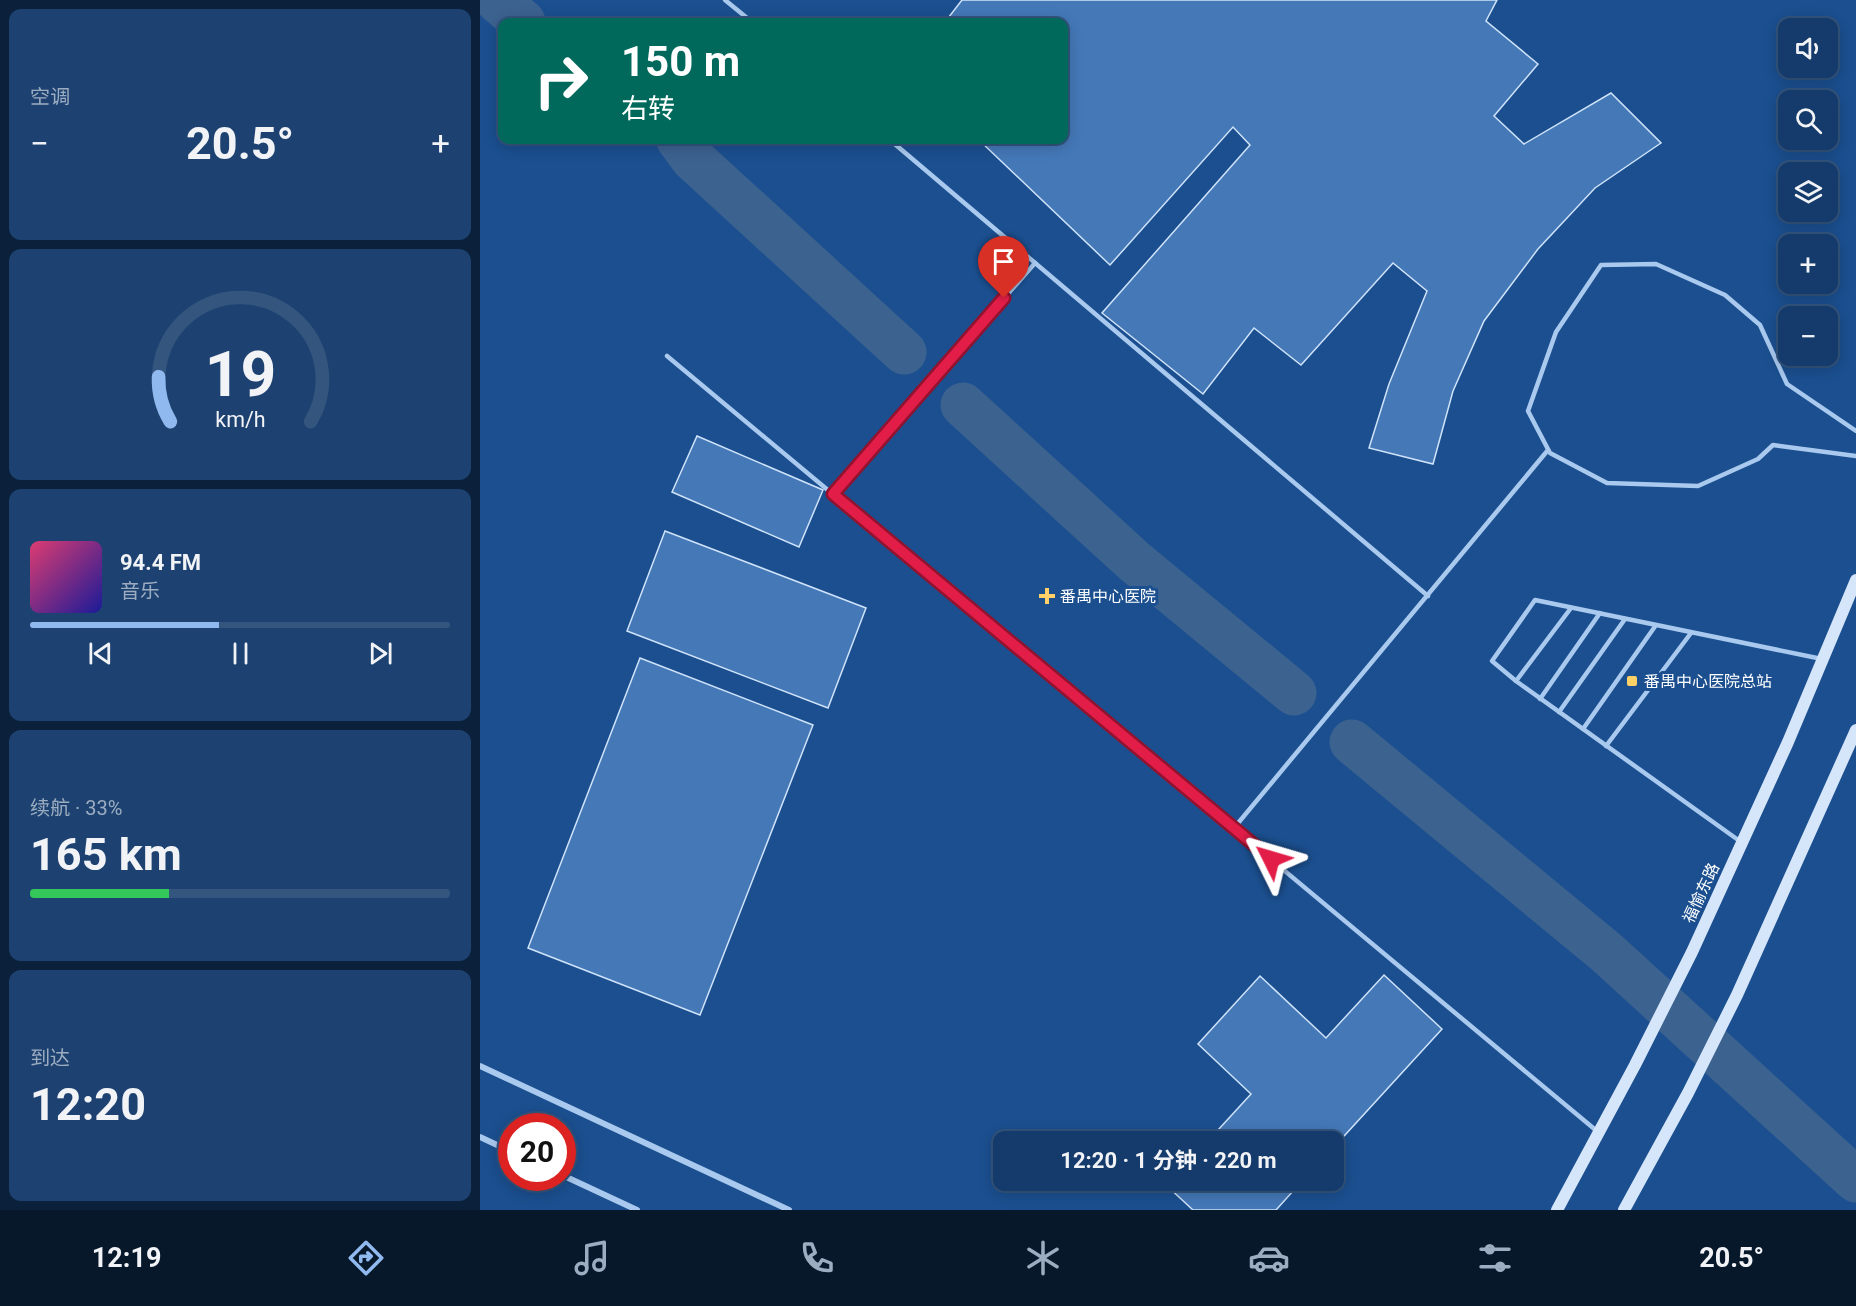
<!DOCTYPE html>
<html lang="zh">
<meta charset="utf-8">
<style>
:root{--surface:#143b6b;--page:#1d4271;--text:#f1f3f6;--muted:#9dadc1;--line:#33557e;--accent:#90b9f0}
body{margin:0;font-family:Roboto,"Noto Sans SC",sans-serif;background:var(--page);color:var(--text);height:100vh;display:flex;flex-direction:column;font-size:22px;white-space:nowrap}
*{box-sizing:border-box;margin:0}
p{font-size:20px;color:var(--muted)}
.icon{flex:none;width:33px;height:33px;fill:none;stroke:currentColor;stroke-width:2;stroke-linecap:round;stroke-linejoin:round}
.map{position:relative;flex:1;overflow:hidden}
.sheet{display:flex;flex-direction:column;gap:9px;padding:9px;background:#0b203b;width:480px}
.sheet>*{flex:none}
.top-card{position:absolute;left:18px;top:18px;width:570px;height:126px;border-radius:12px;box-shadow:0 3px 15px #0003,0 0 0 2px var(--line);background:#00695c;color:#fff;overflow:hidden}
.fabs{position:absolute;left:1298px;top:18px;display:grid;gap:12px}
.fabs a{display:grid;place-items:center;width:60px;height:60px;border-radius:12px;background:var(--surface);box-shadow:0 3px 15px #0003,0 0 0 2px var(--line);font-size:30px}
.speed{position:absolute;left:18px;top:1113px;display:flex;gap:12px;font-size:30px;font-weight:700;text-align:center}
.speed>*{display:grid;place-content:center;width:78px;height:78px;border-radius:50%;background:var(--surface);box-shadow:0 3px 15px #0003,0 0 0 2px var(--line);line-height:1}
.speed .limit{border:9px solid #d22;background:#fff;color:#111}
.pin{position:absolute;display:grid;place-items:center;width:51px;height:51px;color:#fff;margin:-62px -26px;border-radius:50% 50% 50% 0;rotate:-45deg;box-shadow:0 0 6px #0007}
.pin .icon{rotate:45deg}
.me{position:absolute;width:66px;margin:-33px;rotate:310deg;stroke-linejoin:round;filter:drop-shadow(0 0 4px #0008)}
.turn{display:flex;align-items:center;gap:21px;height:126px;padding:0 24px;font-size:27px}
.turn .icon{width:78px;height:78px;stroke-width:2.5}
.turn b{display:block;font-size:42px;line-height:51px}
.big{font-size:45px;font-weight:700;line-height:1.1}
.sheet .tile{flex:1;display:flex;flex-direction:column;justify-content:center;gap:9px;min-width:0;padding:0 21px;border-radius:12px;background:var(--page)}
.sheet .dial{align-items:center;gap:0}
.dial svg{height:156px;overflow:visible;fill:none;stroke:var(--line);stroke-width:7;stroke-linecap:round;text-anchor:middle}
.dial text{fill:var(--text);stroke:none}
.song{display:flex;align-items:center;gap:18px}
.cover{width:72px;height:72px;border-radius:9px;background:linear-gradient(135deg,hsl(340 70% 55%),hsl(240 70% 35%))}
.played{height:6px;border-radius:3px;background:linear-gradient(90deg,var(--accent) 45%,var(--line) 45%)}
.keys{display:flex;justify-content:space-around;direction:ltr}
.heat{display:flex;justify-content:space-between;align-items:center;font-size:33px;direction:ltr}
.charge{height:9px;border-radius:4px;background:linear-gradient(90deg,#34c759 33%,var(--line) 0)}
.trip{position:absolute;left:513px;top:1131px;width:351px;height:60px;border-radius:12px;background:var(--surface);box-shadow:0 3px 15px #0003,0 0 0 2px var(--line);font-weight:700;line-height:60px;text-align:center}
.dock{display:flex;height:96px;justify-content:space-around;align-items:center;background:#08182b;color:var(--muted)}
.dock .icon{width:42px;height:42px}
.dock .active{color:var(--accent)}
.dock b{font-size:27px;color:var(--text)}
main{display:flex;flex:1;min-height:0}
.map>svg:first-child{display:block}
</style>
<main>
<section class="sheet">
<div class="tile"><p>空调</p>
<div class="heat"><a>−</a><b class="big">20.5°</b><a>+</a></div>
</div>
<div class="tile dial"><svg viewBox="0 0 100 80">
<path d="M14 69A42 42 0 1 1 86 69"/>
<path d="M14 69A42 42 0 0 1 8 46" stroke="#90b9f0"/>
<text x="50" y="56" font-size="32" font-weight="700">19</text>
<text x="50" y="72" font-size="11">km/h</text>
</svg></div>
<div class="tile">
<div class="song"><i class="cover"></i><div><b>94.4 FM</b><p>音乐</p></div></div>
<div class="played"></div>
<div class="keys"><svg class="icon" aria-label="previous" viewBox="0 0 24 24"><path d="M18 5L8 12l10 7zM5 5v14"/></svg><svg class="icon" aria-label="pause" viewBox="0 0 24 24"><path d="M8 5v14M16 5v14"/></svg><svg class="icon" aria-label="next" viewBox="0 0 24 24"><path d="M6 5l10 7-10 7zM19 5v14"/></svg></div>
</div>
<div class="tile"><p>续航 · 33%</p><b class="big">165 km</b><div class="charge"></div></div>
<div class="tile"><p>到达</p><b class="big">12:20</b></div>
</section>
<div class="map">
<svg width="1376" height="1210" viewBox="0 0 1376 1210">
<rect width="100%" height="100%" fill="#1b4f8f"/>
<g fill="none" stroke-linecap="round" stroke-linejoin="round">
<g stroke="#3c6290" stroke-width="45">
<path d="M 17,0 L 43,22"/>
<path d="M 199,140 L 213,159 L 424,352"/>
<path d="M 483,405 L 655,562 L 814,693"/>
<path d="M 872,742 L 1126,952 L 1376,1180"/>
</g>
</g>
<g fill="#4478b7" stroke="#cfe3fa" stroke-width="1.5">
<path d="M 482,0 L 1017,0 L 1006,21 L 1058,64 L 1014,116 L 1044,144 L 1131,93 L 1181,143 L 1115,188 L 1058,249 L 1004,321 L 973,391 L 953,464 L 889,448 L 909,384 L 947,291 L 913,263 L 821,365 L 774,328 L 723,394 L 622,313 L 770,145 L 753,127 L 630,265 L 499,140 L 584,140 L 584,22 L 465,22 Z"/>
<path d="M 217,436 L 343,490 L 319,547 L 192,492 Z"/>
<path d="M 185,531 L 386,608 L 348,708 L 147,631 Z"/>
<path d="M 160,658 L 333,725 L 220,1015 L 48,948 Z"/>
<path d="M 904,975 L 962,1029 L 854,1147 L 854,1142 L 727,1142 L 771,1094 L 718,1044 L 780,976 L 846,1038 Z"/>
<path d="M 691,1180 L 823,1180 L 796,1210 L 713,1210 L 686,1185 Z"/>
</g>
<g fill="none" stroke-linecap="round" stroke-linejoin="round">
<g stroke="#a9c9ee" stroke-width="4.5">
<path d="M 245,0 L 272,22"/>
<path d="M 410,140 L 948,596"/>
<path d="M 187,356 L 1118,1132"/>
<path d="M 1376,431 L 1307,384 L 1280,325 L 1245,295 L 1176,264 L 1121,265 L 1076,332 L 1048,411 L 1070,453 L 1127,483 L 1218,486 L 1278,459 L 1293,445 L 1376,456"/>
<path d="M 353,494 L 555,263"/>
<path d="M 1036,681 L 1091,608"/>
<path d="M 1060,699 L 1120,613"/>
<path d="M 1079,712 L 1145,619"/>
<path d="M 1103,729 L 1176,625"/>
<path d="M 1126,746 L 1211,633"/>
<path d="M 754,828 L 1068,450"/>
<path d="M 1261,842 L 1036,681 L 1012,661 L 1055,600 L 1342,659"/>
</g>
<g stroke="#a9c9ee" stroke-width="6">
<path d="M 0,1066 L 309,1210"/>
<path d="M 0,1137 L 32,1152"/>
<path d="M 82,1175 L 157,1210"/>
</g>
<g stroke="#d6e6fa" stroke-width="12">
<path d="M 1077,1210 L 1155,1065 L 1212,952 L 1308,742 L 1376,580"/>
<path d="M 1144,1210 L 1208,1093 L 1257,995 L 1376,730"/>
</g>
</g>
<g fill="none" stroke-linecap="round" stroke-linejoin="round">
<defs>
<path id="route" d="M 524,298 L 353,494 L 791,859"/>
</defs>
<use href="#route" stroke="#92132f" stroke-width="15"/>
<use href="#route" stroke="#e11d48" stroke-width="10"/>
</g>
<g fill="#ffd166" stroke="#1b4f8f" stroke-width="2">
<path d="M564 587h6v6h6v6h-6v6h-6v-6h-6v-6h6z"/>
<rect x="1146" y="675" width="12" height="12" rx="3"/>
</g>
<g text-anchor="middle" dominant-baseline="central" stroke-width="6" stroke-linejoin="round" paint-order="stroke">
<g font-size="16" fill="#fff" stroke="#1b4f8f" text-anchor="start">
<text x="580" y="596">番禺中心医院</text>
<text x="1164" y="681">番禺中心医院总站</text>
</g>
<g font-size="16" fill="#fff" stroke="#1b4f8f">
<text transform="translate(1221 893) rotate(-65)">福愉东路</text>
</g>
</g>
</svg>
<div class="fabs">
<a><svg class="icon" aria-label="sound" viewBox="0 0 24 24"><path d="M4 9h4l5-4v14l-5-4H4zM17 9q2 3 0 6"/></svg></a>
<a><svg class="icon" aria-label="search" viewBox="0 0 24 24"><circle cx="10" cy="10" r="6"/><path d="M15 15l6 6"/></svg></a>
<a><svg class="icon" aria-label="layers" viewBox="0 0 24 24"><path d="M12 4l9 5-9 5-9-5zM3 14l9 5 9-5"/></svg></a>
<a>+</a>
<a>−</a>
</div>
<div class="speed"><div class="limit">20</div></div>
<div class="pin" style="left:524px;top:298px;background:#d93025"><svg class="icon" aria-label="arrive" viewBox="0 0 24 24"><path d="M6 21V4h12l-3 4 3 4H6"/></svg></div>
<svg class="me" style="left:791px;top:859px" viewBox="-20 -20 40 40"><path d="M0-17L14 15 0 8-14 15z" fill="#e11d48" stroke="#fff" stroke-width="4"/></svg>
<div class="trip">12:20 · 1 分钟 · 220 m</div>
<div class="top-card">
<div class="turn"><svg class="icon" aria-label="right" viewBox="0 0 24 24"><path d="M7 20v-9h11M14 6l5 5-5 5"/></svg><div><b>150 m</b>右转</div></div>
</div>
</div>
</main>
<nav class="dock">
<b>12:19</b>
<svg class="icon active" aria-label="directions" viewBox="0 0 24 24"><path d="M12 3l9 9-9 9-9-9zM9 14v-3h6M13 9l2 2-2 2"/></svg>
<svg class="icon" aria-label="music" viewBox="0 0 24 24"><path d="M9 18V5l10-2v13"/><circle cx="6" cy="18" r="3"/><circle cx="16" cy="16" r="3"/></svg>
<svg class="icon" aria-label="phone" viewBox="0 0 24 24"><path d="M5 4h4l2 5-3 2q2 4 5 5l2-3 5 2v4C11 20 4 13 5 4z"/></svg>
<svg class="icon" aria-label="climate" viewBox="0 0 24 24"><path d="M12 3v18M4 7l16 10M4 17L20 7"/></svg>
<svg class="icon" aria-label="car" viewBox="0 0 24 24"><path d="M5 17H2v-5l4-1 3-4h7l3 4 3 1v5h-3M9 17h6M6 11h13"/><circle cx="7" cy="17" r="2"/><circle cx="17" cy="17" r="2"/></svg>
<svg class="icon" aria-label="filters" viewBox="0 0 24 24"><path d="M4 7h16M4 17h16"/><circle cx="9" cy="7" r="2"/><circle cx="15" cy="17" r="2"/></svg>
<b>20.5°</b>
</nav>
